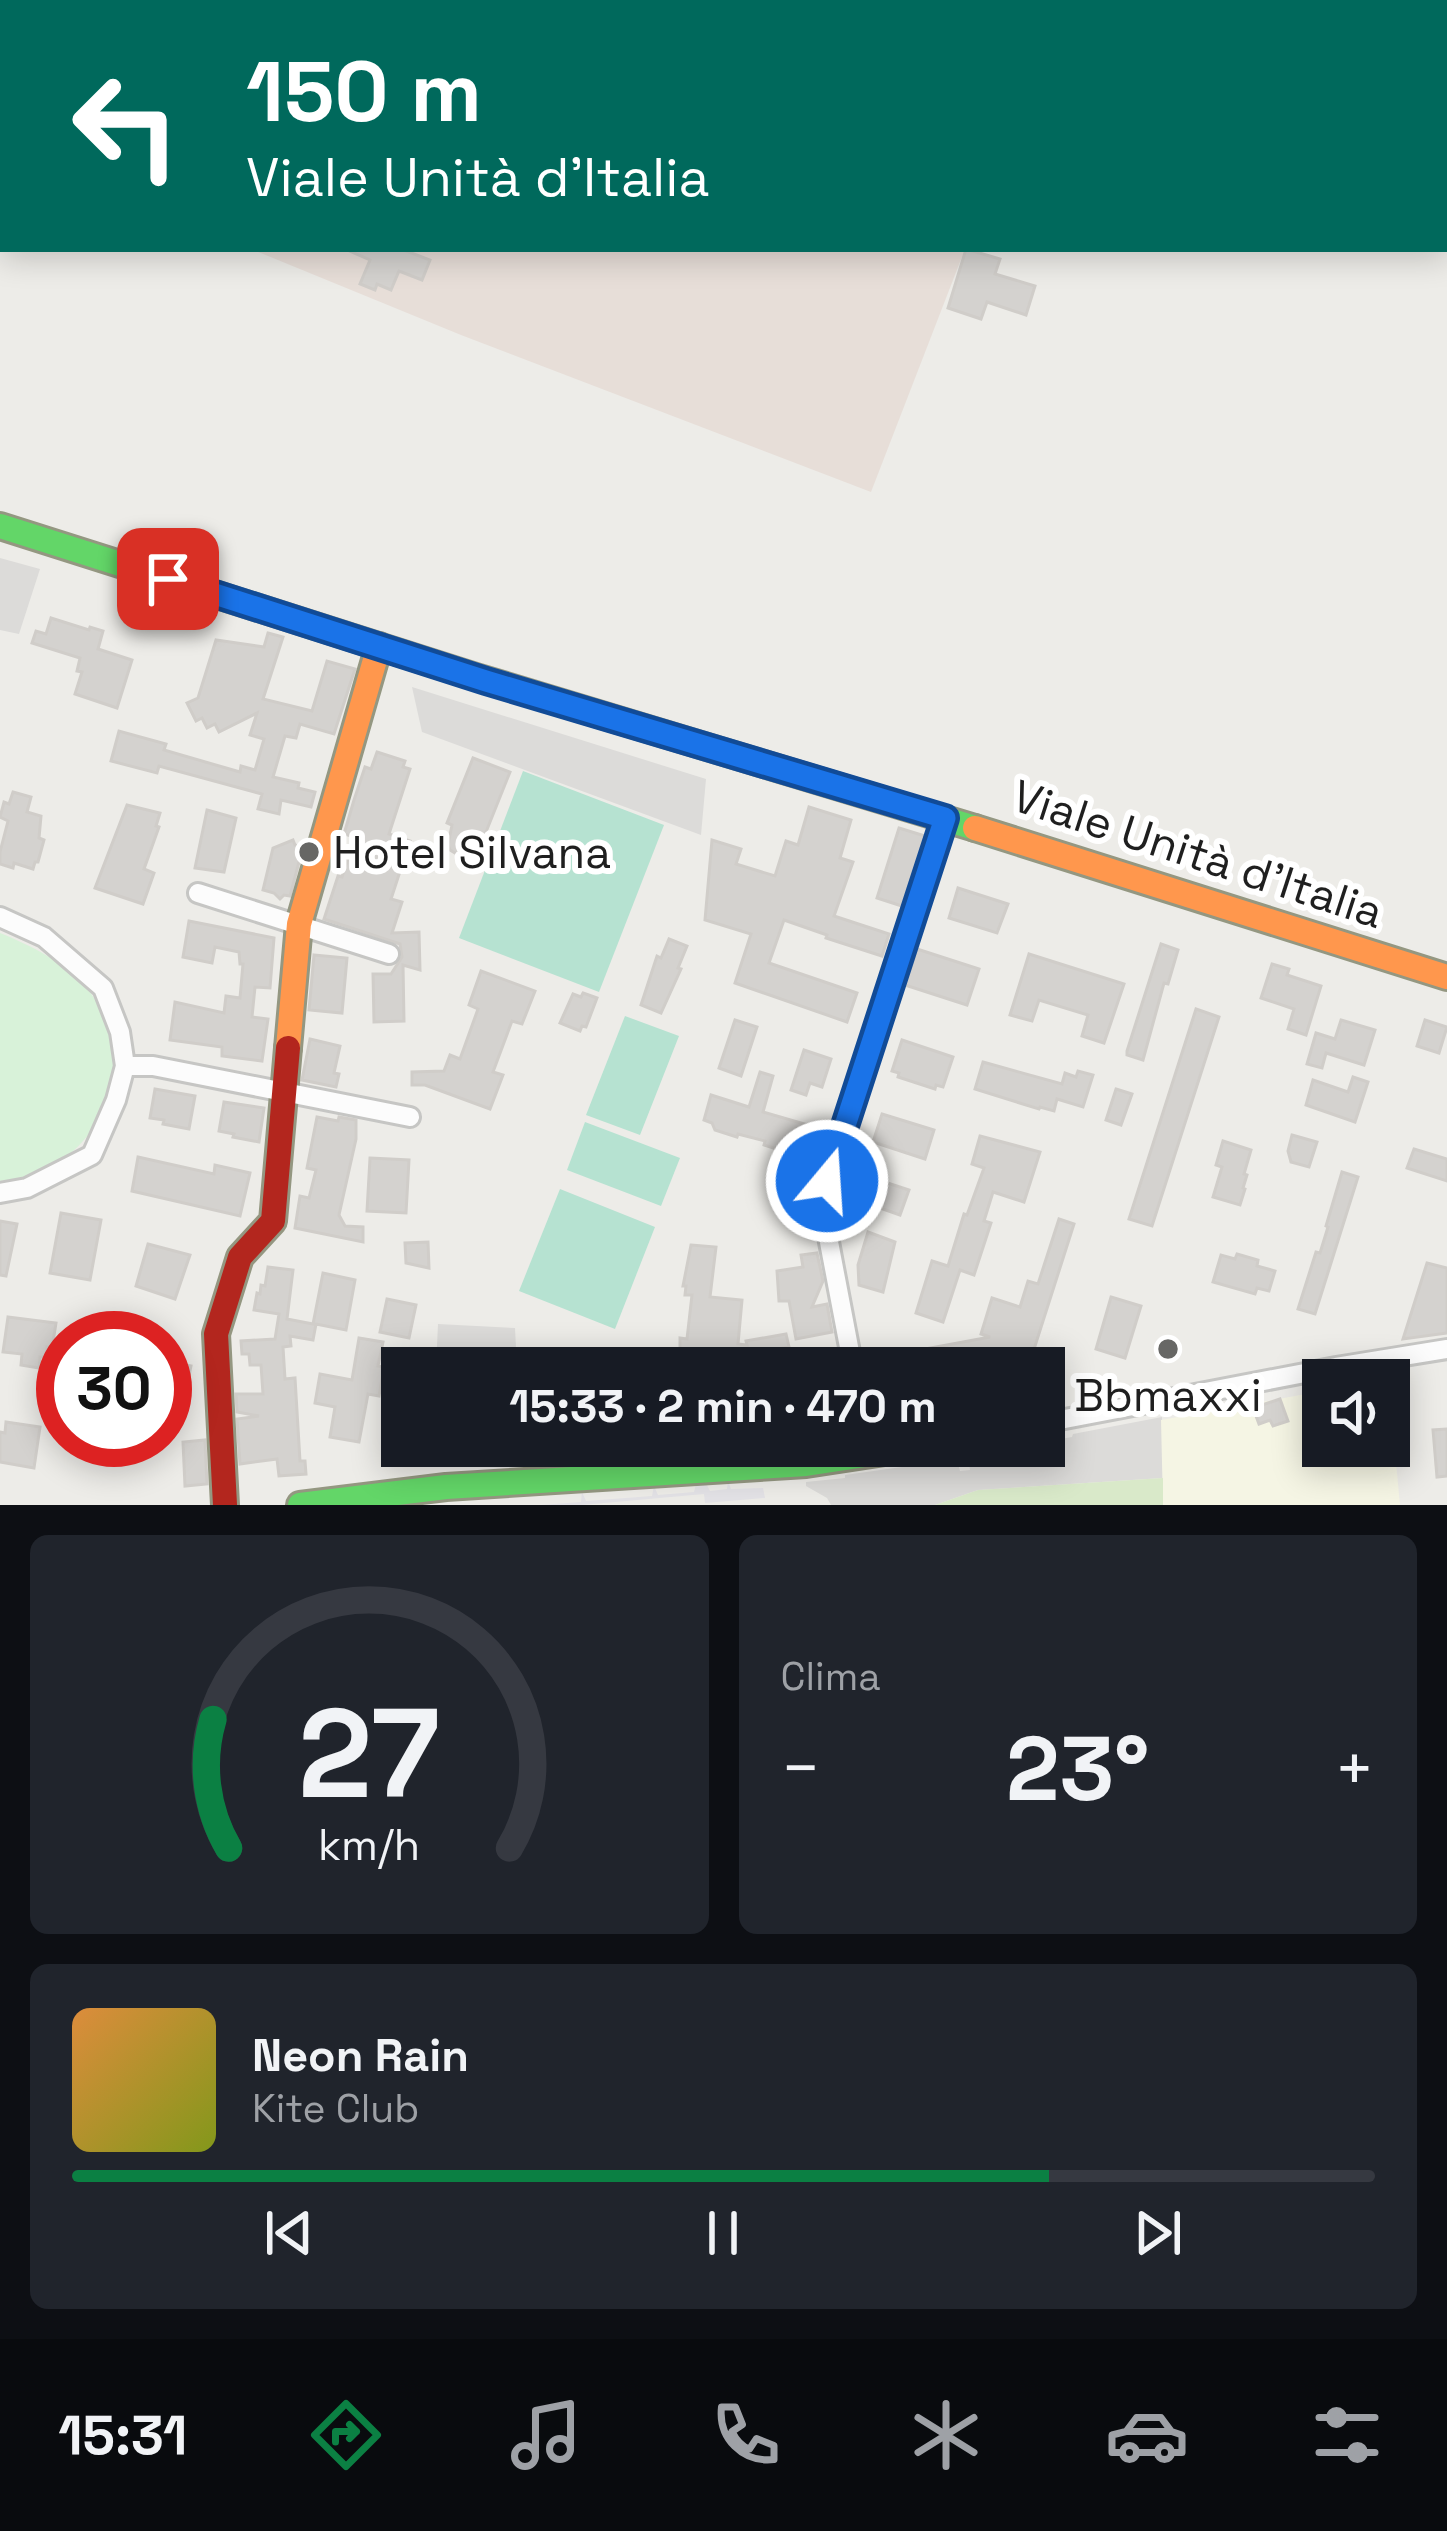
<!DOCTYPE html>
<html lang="it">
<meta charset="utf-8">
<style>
:root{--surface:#171b24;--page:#20242c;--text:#f1f3f6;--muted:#9ea1a6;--line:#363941;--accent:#0b8043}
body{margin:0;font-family:"Space Grotesk",sans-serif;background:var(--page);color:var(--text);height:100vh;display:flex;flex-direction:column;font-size:45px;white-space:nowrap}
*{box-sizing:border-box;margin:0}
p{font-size:39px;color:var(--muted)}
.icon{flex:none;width:66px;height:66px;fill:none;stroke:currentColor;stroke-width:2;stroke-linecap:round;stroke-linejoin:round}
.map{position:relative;height:1505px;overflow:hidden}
.side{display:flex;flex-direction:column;gap:30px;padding:30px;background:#0d0f14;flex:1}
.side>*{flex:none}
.banner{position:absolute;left:0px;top:0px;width:1449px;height:252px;box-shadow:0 6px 30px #0003;background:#00695c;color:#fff;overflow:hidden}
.tools{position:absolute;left:1302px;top:1359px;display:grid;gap:24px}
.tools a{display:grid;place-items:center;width:108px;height:108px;border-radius:0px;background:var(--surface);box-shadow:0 6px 30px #0003;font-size:60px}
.speed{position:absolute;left:36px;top:1311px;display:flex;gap:24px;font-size:60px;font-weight:700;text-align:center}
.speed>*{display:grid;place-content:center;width:156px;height:156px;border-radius:50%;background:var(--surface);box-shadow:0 6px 30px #0003;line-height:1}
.speed .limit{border:18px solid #d22;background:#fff;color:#111}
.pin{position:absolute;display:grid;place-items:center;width:102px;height:102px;color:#fff;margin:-51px;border-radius:24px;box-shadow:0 6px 18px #0006}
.me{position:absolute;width:132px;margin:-66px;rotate:18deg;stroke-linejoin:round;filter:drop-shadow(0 0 9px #0008)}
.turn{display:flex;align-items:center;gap:42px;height:252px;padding:0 48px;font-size:54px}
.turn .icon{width:156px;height:156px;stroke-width:2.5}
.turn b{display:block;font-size:84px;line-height:102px}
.big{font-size:90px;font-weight:700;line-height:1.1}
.side .tile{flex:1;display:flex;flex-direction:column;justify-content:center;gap:18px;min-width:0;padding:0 42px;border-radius:18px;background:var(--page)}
.side .dial{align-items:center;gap:0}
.dial svg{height:312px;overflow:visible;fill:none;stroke:var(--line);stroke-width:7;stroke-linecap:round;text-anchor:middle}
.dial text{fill:var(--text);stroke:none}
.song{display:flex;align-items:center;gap:36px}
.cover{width:144px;height:144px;border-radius:18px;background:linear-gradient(135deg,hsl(30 70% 55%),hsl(70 70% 35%))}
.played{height:12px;border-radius:6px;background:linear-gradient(90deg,var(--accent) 75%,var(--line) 75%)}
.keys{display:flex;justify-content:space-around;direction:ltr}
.heat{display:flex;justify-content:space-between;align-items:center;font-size:66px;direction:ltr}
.side .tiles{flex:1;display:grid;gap:30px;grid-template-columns:1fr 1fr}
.tile:last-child{grid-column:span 2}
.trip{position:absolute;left:381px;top:1347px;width:684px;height:120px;border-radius:0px;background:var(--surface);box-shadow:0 6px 30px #0003;font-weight:700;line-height:120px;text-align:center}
.menu{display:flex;height:192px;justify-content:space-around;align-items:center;background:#090b0e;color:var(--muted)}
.menu .icon{width:84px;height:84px}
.menu .on{color:var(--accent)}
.menu b{font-size:54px;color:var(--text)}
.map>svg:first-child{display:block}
</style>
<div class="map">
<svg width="1447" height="1505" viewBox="0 0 1447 1505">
<rect width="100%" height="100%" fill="#edece8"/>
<g fill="#dcdbd9">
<path d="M 0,558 L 40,569 L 19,634 L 0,630 Z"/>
<path d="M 412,687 L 706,779 L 701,835 L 422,732 Z"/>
<path d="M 438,1324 L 515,1328 L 517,1368 L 436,1368 Z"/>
<path d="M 1162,1417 L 1163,1478 L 978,1490 L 935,1505 L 831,1505 L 827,1498 L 806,1486 L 806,1482 L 845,1478 L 845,1475 L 902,1467 L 956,1456 L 960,1471 L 970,1470 L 968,1454 L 1008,1446 L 1044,1446 L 1044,1439 L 1053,1437 L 1055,1440 L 1072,1437 L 1073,1434 Z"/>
<path d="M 415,1446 L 519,1446 L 519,1458 L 412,1465 Z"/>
</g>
<path fill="#f5f5e4" d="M 1389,1388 L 1400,1505 L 1163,1505 L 1161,1420 L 1323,1391 L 1323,1446 L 1389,1446 Z"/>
<g fill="#e7ded8">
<path d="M 0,0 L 1061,0 L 1060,3 L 3,3 L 3,148 L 0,146 Z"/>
<path d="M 251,249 L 965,249 L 871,492 L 461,335 Z"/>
</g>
<path fill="#d9e9c9" d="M 1163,1478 L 1163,1505 L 935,1505 L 978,1490 Z"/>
<path fill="#d8f2d9" d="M 0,933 C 30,945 66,963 87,988 C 101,1006 114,1034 117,1057 C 121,1102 83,1152 45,1171 C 31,1179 16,1179 0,1181 Z"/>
<g fill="#b6e2d1">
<path d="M 523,771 L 664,825 L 599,992 L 459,938 Z"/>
<path d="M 625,1016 L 679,1036 L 640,1135 L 586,1115 Z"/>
<path d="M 585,1122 L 680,1158 L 661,1206 L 567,1170 Z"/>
<path d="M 560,1189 L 655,1227 L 615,1329 L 519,1291 Z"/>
</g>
<path fill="#e3e2e6" d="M 728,1481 L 731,1489 L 763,1488 L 765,1498 L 705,1503 L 704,1494 L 582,1505 L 541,1505 L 581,1502 L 582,1492 L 586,1501 L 652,1496 L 654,1486 L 658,1495 L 694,1492 L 696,1484 L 700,1483 L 707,1485 L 710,1491 L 727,1489 Z"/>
<g fill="#d4d2cf" stroke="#d0cdc9" stroke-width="3">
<path d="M 345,249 L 401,249 L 430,260 L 422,280 L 399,271 L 391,290 L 377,284 L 375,290 L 360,284 L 370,260 Z"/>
<path d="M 966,249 L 1000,259 L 995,274 L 1035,286 L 1026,315 L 987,302 L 981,319 L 948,308 Z"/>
<path d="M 51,618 L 89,630 L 90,627 L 103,631 L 98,649 L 132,660 L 117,708 L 75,694 L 82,672 L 77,671 L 80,658 L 32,643 L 36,631 L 46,634 Z"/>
<path d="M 268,633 L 283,637 L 263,699 L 312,711 L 327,661 L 355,669 L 334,734 L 300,724 L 296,738 L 285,736 L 273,777 L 299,783 L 298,788 L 315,792 L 311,807 L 281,800 L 279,814 L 258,809 L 262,794 L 159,766 L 157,773 L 111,761 L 119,731 L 166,744 L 164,750 L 240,772 L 241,766 L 255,770 L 264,739 L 250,735 L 257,713 L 219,732 L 215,724 L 207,728 L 202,718 L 196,721 L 187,703 L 198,698 L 216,640 L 264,647 Z"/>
<path d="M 377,752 L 405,761 L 403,767 L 410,769 L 389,834 L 410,841 L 391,899 L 402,902 L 392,933 L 419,932 L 420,970 L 403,965 L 404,1021 L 374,1022 L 373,974 L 391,974 L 402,957 L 400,944 L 324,919 L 338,876 L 342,877 L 355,837 L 344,834 L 354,800 L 365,767 L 371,769 Z"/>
<path d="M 473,758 L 510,772 L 484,837 L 480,835 L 473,850 L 460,856 L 450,850 L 448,845 L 452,825 L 447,823 Z"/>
<path d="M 13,792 L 31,797 L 27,812 L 41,816 L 39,838 L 44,840 L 38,862 L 35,862 L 33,869 L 14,863 L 13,868 L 0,864 L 0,852 L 8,821 L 0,817 L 4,802 L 9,804 Z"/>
<path d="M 127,805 L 160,813 L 156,826 L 159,827 L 144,869 L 154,873 L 143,904 L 95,888 Z"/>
<path d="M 809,807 L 851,820 L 840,858 L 853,862 L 834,916 L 889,934 L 882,956 L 826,938 L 827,935 L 784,920 L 769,963 L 857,993 L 847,1022 L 735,983 L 751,934 L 705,920 L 712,840 L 741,849 L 736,864 L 775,876 L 786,841 L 798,845 Z"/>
<path d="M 207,810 L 236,818 L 224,872 L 195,868 Z"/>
<path d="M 899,828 L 925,836 L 902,906 L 877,898 Z"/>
<path d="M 293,840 L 295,845 L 303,847 L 290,896 L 284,895 L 280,899 L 274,893 L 263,890 L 273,848 Z"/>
<path d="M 958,888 L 1008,904 L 997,933 L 949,918 Z"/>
<path d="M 189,921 L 274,938 L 270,988 L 255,987 L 252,1017 L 268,1019 L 262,1061 L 222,1056 L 222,1047 L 170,1040 L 175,1002 L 224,1013 L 226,996 L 240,998 L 243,964 L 240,964 L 239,952 L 215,947 L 212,963 L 183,957 Z"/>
<path d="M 669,939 L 687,946 L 678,968 L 681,969 L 661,1013 L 641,1005 L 657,956 L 661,958 Z"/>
<path d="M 1161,944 L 1178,950 L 1168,984 L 1164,983 L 1143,1060 L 1127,1055 L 1127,1051 Z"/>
<path d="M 917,949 L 979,969 L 967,1005 L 905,985 Z"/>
<path d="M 1029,954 L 1124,984 L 1104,1043 L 1082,1036 L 1088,1015 L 1039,1000 L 1032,1021 L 1010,1015 Z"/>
<path d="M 314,955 L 347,958 L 342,1013 L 309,1010 Z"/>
<path d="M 1272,964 L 1289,969 L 1287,975 L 1321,986 L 1306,1035 L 1288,1029 L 1294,1009 L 1261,998 Z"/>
<path d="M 481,971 L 535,991 L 522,1024 L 512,1021 L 493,1072 L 503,1075 L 490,1109 L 425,1085 L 412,1085 L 412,1072 L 444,1071 L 450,1055 L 460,1059 L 478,1009 L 469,1005 Z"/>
<path d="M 583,993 L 597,998 L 586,1027 L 582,1026 L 580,1031 L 560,1023 L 573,994 L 581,997 Z"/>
<path d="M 1196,1009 L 1219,1017 L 1152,1226 L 1129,1219 Z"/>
<path d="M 735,1020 L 757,1027 L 741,1076 L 719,1068 Z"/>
<path d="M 1341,1020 L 1375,1030 L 1364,1065 L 1326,1053 L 1322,1068 L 1307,1064 L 1316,1033 L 1335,1039 Z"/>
<path d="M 1425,1020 L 1447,1027 L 1439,1053 L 1417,1046 Z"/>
<path d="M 310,1039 L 340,1046 L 334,1073 L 339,1074 L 336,1087 L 302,1080 Z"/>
<path d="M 902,1040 L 953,1057 L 943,1087 L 936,1085 L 935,1089 L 898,1077 L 899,1073 L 892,1071 Z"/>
<path d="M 804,1050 L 831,1059 L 822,1087 L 810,1083 L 806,1095 L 791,1090 Z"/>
<path d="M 983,1062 L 1062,1084 L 1065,1073 L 1076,1077 L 1078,1071 L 1093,1075 L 1083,1107 L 1057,1099 L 1054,1111 L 1040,1107 L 1039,1109 L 975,1089 Z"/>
<path d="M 760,1072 L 773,1076 L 763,1112 L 808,1125 L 800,1150 L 792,1147 L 792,1149 L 787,1148 L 786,1152 L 764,1145 L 765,1141 L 738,1134 L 737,1137 L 715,1130 L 712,1123 L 704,1120 L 711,1095 L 749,1107 Z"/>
<path d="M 1353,1077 L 1368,1082 L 1355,1122 L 1306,1105 L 1313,1080 L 1348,1092 Z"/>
<path d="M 155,1089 L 195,1096 L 189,1129 L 163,1124 L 164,1120 L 150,1118 Z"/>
<path d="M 1116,1089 L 1132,1094 L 1121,1125 L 1106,1120 Z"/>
<path d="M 224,1102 L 264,1108 L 259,1142 L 233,1137 L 234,1134 L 219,1131 Z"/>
<path d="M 882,1114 L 934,1130 L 925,1159 L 873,1142 Z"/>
<path d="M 317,1117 L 338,1121 L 339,1117 L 356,1120 L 356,1139 L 339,1215 L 345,1226 L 363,1227 L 363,1242 L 295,1228 L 300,1196 L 309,1198 L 316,1170 L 307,1168 Z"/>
<path d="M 1292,1135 L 1317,1142 L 1309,1167 L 1291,1162 L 1288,1151 Z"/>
<path d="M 980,1136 L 1040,1152 L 1024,1202 L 993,1192 L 984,1221 L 991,1223 L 974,1275 L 960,1270 L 943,1322 L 916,1313 L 932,1261 L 948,1266 L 964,1214 L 967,1215 L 984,1168 L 972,1164 Z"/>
<path d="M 1223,1141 L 1251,1150 L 1244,1174 L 1247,1175 L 1243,1188 L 1245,1189 L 1240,1205 L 1213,1197 L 1222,1167 L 1216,1165 Z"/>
<path d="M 1414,1149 L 1447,1159 L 1447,1181 L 1407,1168 Z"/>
<path d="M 138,1157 L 214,1174 L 215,1165 L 250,1173 L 240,1216 L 132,1191 Z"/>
<path d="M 370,1158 L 409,1160 L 406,1213 L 367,1211 Z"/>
<path d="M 1342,1172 L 1358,1177 L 1315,1314 L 1298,1309 L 1316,1252 L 1320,1253 L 1328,1227 L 1326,1226 Z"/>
<path d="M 857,1173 L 909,1190 L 900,1215 L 849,1197 Z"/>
<path d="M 61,1213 L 101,1220 L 90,1280 L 50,1273 Z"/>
<path d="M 1059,1219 L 1074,1224 L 1028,1368 L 941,1368 L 941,1364 L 895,1368 L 893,1355 L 990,1337 L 981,1334 L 992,1298 L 1020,1307 L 1028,1281 L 1038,1284 Z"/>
<path d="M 0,1221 L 17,1224 L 6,1276 L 0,1275 Z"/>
<path d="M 868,1232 L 895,1242 L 883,1292 L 859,1285 L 858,1265 Z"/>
<path d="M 428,1242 L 429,1268 L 406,1263 L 405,1243 Z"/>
<path d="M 148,1244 L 190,1255 L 175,1299 L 136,1286 Z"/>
<path d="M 691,1245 L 716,1247 L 710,1297 L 742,1300 L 738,1344 L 747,1345 L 746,1341 L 786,1334 L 789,1347 L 777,1349 L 780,1368 L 680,1368 L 680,1338 L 687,1339 L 692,1295 L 685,1295 L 686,1286 L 683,1286 Z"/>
<path d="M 817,1253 L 823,1281 L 812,1307 L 827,1304 L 832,1332 L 796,1339 L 789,1301 L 779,1301 L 777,1271 L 803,1267 L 801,1255 Z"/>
<path d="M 1237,1254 L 1258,1260 L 1257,1266 L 1275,1271 L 1269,1291 L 1257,1288 L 1255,1294 L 1213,1282 L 1221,1255 L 1235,1259 Z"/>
<path d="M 1427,1263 L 1447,1268 L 1447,1333 L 1403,1339 Z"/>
<path d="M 268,1267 L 293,1270 L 287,1319 L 313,1324 L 323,1273 L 355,1280 L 346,1330 L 316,1324 L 313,1340 L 290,1336 L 291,1346 L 283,1347 L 285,1379 L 295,1378 L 300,1461 L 305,1461 L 306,1474 L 279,1476 L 277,1459 L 240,1464 L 237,1419 L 259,1416 L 237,1412 L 236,1394 L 263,1394 L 261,1365 L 250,1365 L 249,1354 L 242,1354 L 241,1341 L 275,1339 L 279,1314 L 254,1310 L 257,1293 L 260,1294 L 261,1285 L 265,1286 Z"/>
<path d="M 1111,1297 L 1141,1306 L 1125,1358 L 1096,1349 Z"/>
<path d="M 387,1299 L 416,1305 L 409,1338 L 380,1332 Z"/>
<path d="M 8,1317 L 56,1323 L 52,1348 L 47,1347 L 46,1357 L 40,1357 L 39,1368 L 21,1365 L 22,1354 L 3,1352 Z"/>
<path d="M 359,1338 L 383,1342 L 378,1366 L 384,1367 L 379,1396 L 368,1394 L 359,1442 L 330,1437 L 335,1407 L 315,1403 L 320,1374 L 352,1380 Z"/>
<path d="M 165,1361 L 191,1366 L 184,1401 L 165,1398 Z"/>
<path d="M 1280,1399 L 1288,1421 L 1273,1426 L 1270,1420 L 1259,1424 L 1253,1408 Z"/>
<path d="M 6,1422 L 40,1427 L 34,1468 L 0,1462 L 0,1432 L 5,1433 Z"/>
<path d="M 1447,1429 L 1447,1476 L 1437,1477 L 1433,1430 Z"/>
<path d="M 205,1440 L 207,1484 L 185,1486 L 183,1442 Z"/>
</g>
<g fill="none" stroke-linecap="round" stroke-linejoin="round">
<defs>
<g id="street">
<path d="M 1369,0 L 1371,3"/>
<path d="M 1446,96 L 1447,97"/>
<path d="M 198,893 L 389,954"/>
<path d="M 0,917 L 44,937 L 103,988 L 120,1032 L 125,1066 L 116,1100 L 92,1155 L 27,1188 L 0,1193"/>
<path d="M 125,1066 L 153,1066 L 410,1117"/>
<path d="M 853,1368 L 825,1221 L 827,1181 L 945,818"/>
<path d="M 1044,1423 L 1336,1367 L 1447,1349"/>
</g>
<g id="fast">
<path d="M 1446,36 L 1447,38"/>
<path d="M 0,526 L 476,677 L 975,828"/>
<path d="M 300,1505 L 446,1487 L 806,1464 L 924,1446"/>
</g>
<g id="slow">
<path d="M 1420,0 L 1422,3"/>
<path d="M 975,828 L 1447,977"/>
<path d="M 288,1048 L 299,924 L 379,646"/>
</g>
<path id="jam" d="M 225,1505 L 216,1334 L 240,1257 L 273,1221 L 288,1048"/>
</defs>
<use href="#street" stroke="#c6c6c4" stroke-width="24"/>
<use href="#fast" stroke="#949781" stroke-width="30"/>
<use href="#slow" stroke="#949781" stroke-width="30"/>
<use href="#jam" stroke="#949781" stroke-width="30"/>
<use href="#street" stroke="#fcfcfc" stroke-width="18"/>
<use href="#fast" stroke="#63d668" stroke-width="24"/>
<use href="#slow" stroke="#ff974d" stroke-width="24"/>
<use href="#jam" stroke="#b3261e" stroke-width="24"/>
</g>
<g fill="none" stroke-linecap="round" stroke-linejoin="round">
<defs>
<path id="route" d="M 168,579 L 486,681 L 945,818 L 827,1181"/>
</defs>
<use href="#route" stroke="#114b97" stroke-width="30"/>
<use href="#route" stroke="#1a73e8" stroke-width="21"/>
</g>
<g fill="#676765" stroke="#fff" stroke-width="4.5">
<circle cx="309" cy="852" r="12"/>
<circle cx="1168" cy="1349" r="12"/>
</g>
<g text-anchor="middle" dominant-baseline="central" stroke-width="12" stroke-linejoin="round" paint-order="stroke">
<g font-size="45" fill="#1f1f1f" stroke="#fff" text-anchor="start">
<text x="333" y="852">Hotel Silvana</text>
<text x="1168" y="1395" text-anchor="middle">Bbmaxxi</text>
</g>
<g font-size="45" fill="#1f1f1f" stroke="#fff">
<text transform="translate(1198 854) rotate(18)">Viale Unità d'Italia</text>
</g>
</g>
</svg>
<div class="tools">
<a><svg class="icon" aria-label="sound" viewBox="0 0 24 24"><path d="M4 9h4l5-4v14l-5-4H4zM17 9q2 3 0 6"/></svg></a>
</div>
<div class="speed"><div class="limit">30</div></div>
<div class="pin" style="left:168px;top:579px;background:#d93025"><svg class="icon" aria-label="arrive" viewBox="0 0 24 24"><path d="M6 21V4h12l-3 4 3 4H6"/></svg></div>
<svg class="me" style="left:827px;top:1181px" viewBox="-20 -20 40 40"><circle r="17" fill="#1a73e8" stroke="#fff" stroke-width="3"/><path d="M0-11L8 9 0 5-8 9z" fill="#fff"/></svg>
<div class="trip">15:33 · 2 min · 470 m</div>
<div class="banner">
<div class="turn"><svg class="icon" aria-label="left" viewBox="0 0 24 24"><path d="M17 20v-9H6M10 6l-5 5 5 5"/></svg><div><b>150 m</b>Viale Unità d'Italia</div></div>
</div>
</div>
<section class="side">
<div class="tiles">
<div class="tile dial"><svg viewBox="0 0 100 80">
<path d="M14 69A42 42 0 1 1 86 69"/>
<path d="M14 69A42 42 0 0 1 10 36" stroke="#0b8043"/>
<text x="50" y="56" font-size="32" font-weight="700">27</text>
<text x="50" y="72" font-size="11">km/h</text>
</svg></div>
<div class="tile"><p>Clima</p>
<div class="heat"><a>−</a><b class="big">23°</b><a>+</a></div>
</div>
<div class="tile">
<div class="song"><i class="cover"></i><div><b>Neon Rain</b><p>Kite Club</p></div></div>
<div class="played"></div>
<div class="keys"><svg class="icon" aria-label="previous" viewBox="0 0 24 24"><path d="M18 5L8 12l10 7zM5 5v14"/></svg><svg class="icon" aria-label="pause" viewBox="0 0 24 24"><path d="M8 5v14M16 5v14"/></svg><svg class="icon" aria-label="next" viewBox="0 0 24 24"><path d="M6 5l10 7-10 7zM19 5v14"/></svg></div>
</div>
</div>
</section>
<nav class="menu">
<b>15:31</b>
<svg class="icon on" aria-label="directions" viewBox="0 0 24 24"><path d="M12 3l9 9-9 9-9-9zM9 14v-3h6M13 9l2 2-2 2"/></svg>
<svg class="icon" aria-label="music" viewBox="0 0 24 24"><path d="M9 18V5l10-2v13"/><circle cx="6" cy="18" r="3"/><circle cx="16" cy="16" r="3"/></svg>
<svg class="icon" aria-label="phone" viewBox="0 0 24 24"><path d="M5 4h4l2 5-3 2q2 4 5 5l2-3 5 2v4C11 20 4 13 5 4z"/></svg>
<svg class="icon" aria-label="climate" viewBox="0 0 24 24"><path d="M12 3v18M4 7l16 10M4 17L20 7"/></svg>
<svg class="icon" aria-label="car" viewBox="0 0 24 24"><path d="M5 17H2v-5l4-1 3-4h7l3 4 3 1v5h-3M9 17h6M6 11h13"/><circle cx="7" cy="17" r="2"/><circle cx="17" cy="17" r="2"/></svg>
<svg class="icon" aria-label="filters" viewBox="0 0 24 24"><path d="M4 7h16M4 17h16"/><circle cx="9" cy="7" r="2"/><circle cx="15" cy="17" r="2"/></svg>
</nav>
